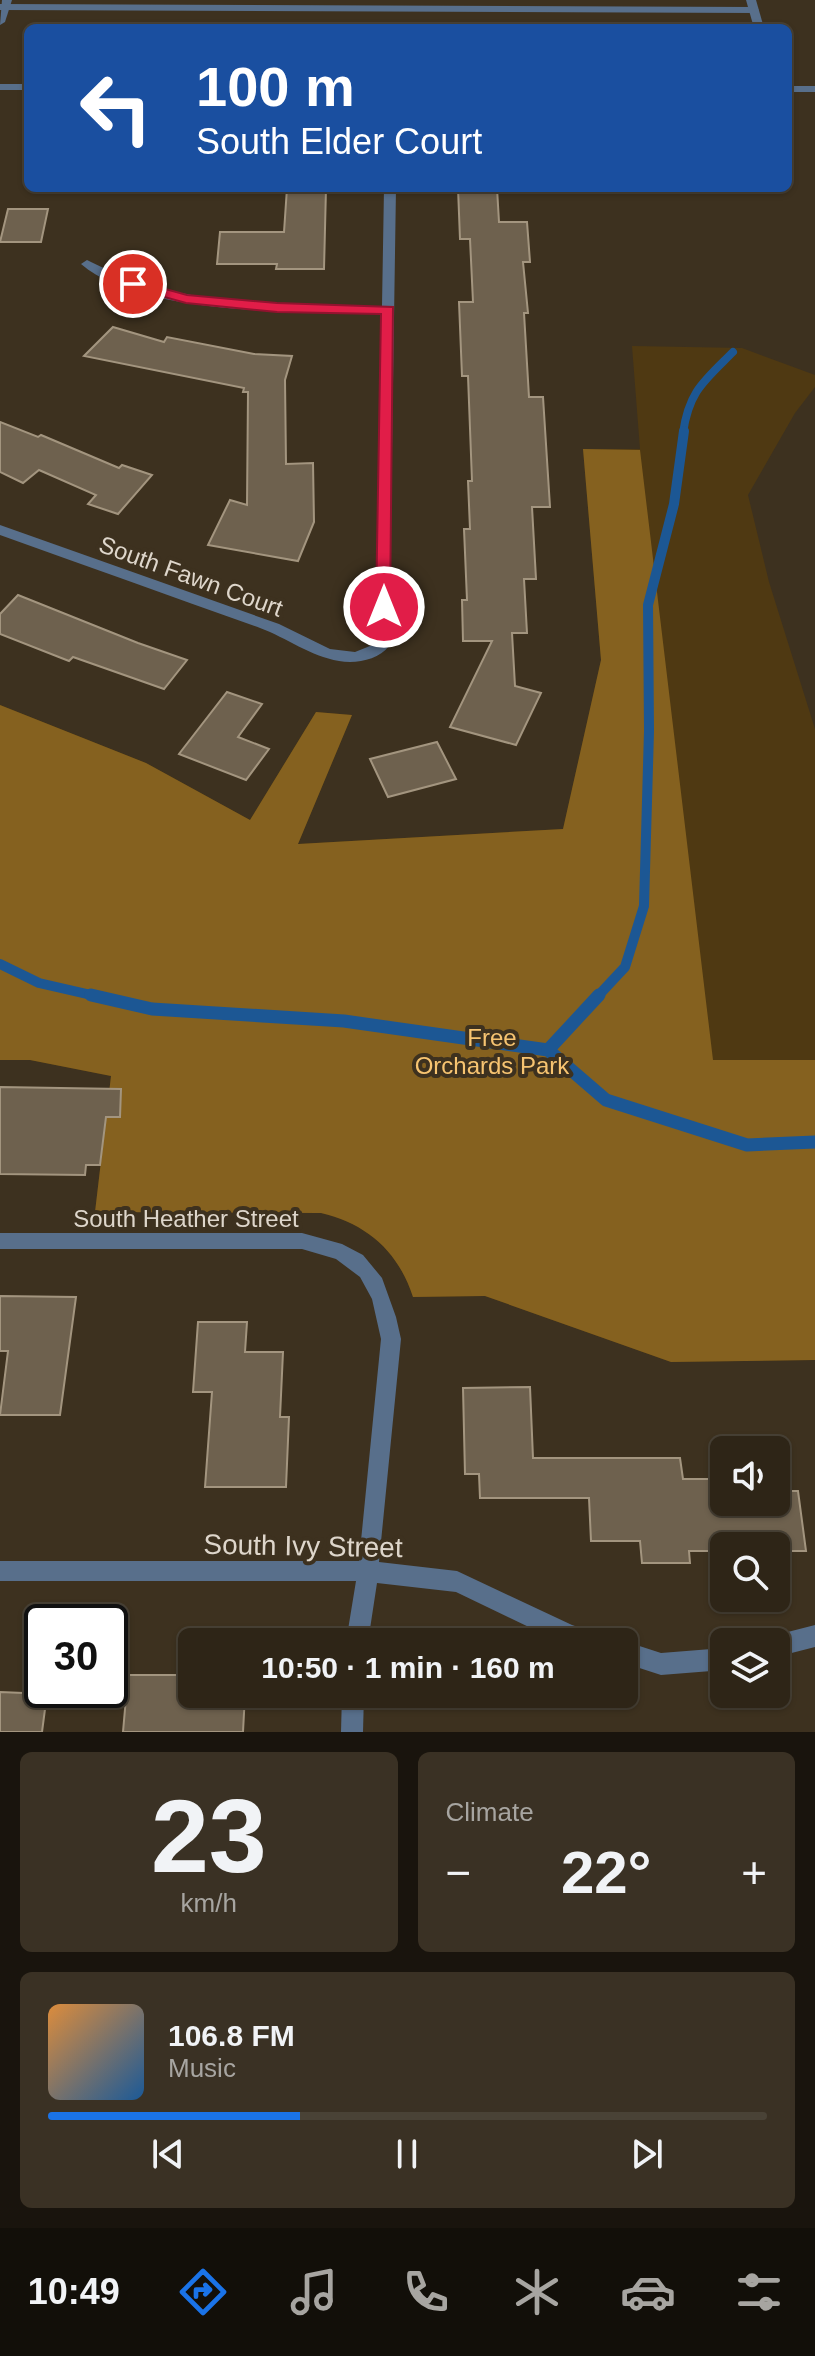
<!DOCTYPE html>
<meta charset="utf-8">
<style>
:root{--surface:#2e2517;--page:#3a3124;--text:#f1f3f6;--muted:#a7a5a1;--line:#494236;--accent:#1a73e8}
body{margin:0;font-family:Arial,sans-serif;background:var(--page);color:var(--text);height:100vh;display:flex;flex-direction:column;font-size:30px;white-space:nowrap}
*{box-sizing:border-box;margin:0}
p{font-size:26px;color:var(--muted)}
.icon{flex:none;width:44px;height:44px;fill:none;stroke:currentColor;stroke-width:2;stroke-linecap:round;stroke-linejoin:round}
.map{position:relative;height:1732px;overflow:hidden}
.sheet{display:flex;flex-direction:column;gap:20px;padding:20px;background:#19140d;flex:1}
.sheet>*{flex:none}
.top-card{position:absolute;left:24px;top:24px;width:768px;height:168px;border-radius:12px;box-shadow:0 2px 6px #0004,0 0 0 2px var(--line);background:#1a4fa0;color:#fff;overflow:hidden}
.fabs{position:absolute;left:710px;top:1436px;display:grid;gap:16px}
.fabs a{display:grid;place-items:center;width:80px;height:80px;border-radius:12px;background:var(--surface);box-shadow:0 2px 6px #0004,0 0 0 2px var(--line);font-size:40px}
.speed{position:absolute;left:24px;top:1604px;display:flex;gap:16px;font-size:40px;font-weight:700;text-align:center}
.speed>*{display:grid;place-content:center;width:104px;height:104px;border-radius:50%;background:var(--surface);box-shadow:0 2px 6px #0004,0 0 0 2px var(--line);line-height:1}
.speed .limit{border:4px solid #111;border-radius:12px;background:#fff;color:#111}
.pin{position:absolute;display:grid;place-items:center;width:68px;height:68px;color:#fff;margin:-34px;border:4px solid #fff;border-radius:50%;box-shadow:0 2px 8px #0007}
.me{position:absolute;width:88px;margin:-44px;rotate:0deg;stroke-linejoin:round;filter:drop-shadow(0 0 6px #0008)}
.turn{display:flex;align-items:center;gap:28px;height:168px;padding:0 40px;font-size:36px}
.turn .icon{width:104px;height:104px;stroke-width:2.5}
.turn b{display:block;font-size:56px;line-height:68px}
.big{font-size:60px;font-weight:700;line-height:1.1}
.sheet .widget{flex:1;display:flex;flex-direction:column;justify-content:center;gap:12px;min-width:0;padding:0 28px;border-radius:12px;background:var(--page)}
.sheet .dial{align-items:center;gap:0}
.dial b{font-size:104px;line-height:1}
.song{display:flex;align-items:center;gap:24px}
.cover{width:96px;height:96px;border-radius:12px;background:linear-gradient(135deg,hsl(30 70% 55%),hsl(210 70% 35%))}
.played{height:8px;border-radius:4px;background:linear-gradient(90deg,var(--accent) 35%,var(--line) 35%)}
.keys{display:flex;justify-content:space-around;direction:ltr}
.heat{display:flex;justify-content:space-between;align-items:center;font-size:44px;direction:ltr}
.sheet .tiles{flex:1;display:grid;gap:20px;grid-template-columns:1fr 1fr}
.widget:last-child{grid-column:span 2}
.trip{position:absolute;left:178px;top:1628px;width:460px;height:80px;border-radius:12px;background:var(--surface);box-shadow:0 2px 6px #0004,0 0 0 2px var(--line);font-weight:700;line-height:80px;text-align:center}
.menu{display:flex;height:128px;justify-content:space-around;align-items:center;background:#120f09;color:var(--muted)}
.menu .icon{width:56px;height:56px}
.menu .active{color:var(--accent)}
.menu b{font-size:36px;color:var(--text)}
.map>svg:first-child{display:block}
</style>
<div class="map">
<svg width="815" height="1732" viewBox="0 0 815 1732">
<rect width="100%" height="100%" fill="#3d311f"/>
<path fill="#4f3912" d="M 632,346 L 742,348 L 815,375 L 815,387 L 795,413 L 748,495 L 769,582 L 815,729 L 815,1360 L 671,1362 L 485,1296 L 413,1297 C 398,1251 367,1224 321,1213 L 95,1212 L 111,1076 L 30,1060 L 0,1060 L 0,705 L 146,763 L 250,820 L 316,712 L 352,715 L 298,844 L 563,829 L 601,660 L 583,449 L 640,449 Z"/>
<path fill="#85611f" d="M 583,449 L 640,450 L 713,1060 L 815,1060 L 815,1360 L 671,1362 L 485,1296 L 413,1297 C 398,1251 367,1224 321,1213 L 95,1212 L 111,1076 L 30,1060 L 0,1060 L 0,705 L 146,763 L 250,820 L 316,712 L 352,715 L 298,844 L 563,829 L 601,660 Z"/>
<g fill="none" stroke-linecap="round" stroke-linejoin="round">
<path stroke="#1c5794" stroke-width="8" d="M 683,433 C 689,391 704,381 733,352"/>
<g stroke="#1c5794" stroke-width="10">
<path d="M 0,964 L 39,983 L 100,997"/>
<path d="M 597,997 L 625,967 L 644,906 L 649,731 L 648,605 L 674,504 L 684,431"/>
</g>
<g stroke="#1c5794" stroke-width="13">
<path d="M 91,995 L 152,1009 L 344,1021 L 548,1050 L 606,1100 L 747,1145 L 815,1142"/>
<path d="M 548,1050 L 599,995"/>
</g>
</g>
<g fill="#6e614e" stroke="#a3957f" stroke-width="2">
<path d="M 287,188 L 326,188 L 324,269 L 276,269 L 277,264 L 217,264 L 220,232 L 284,232 Z"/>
<path d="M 458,188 L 497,188 L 499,222 L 527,222 L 530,262 L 523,262 L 528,313 L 524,313 L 529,397 L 543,397 L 550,507 L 532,507 L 536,579 L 524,579 L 527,633 L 512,633 L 515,686 L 541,693 L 516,745 L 450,727 L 492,641 L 463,641 L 462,600 L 467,600 L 464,529 L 470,529 L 468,481 L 472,481 L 468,376 L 462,376 L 459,302 L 473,302 L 470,239 L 460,239 Z"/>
<path d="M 8,209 L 48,209 L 41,242 L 0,242 Z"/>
<path d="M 113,327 L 164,342 L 167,337 L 254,354 L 292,356 L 285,380 L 286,464 L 313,463 L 314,522 L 298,561 L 208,545 L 230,500 L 247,505 L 248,392 L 243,392 L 244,388 L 84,356 Z"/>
<path d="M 0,422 L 38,437 L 41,435 L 119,468 L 122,465 L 152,475 L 118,514 L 88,504 L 96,495 L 39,470 L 23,483 L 0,472 Z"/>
<path d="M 18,595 L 138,643 L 187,660 L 164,689 L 73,657 L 69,661 L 0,634 L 0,614 Z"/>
<path d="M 227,692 L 262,704 L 238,737 L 269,749 L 246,780 L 179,754 Z"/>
<path d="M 437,742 L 456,779 L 388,797 L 370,759 Z"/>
<path d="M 0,1087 L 121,1089 L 120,1117 L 106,1117 L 100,1165 L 86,1165 L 85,1175 L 0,1174 Z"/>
<path d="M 0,1296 L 76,1297 L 60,1415 L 0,1415 L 8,1351 L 0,1351 Z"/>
<path d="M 198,1322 L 247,1322 L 245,1352 L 283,1352 L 280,1417 L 289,1417 L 286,1487 L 205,1487 L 212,1392 L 193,1392 Z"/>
<path d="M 530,1387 L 533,1458 L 680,1458 L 683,1479 L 724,1479 L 724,1502 L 776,1502 L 776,1491 L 798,1491 L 806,1551 L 776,1551 L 776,1546 L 724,1546 L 724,1551 L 689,1551 L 690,1563 L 642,1563 L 640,1541 L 591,1541 L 589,1498 L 480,1498 L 479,1474 L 465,1474 L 463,1388 Z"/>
<path d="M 128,1675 L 192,1675 L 192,1694 L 245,1694 L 243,1732 L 123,1732 Z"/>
<path d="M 0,1692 L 47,1694 L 42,1732 L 0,1732 Z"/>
</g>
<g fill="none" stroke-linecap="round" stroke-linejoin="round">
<path fill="#586f8b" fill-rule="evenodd" d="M 0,4 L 754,7 L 759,10 L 754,13 L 0,10 Z"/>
<g fill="#586f8b" fill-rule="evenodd">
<path d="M 2,0 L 12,0 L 5,22 L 0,25 Z"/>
<path d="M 746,0 L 756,0 L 764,28 L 754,28 Z"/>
<rect x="0" y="84" width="28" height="6"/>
<rect x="788" y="86" width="27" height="6"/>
<path d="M 384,188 L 396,188 L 389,646 C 378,660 356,664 339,661 C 310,656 287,638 260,628 C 173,597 87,566 0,535 L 0,525 L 279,624 L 330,649 L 355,652 L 375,644 L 382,314 C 305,312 140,316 81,264 L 87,260 L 91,262 C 182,308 282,305 382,306 Z"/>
<path d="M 0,1233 L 302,1233 L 342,1244 L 363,1255 L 382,1278 L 396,1317 L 401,1339 L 379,1562 L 457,1571 L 572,1625 L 599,1634 L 602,1642 L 560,1642 L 456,1592 L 377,1583 L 368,1642 L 346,1642 L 356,1581 L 0,1581 L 0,1561 L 359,1561 L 381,1339 L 372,1299 L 360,1277 L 336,1259 L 302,1249 L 0,1249 Z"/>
<path d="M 815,1625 L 815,1647 L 776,1657 L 776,1642 L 767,1642 L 776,1635 Z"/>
<path d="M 624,1641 L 661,1653 L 724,1648 L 724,1670 L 661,1675 L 624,1663 Z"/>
<path d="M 342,1694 L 364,1694 L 363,1732 L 341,1732 Z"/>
</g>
</g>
<path fill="#e11d48" stroke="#92132f" stroke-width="2" d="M 133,280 L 187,295 L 277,303 L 393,307 L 390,611 L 378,611 L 376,607 L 381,314 L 277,312 L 186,303 L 128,287 L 126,284 Z"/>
<g text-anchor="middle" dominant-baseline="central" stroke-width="8" stroke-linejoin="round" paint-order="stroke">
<g font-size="24" fill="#ded6cb" stroke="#3d311f">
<text transform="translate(191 576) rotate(20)">South Fawn Court</text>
<text x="186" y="1218">South Heather Street</text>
</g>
<g font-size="24" fill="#f7c471" stroke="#3d311f">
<text x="492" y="1037">Free<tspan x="492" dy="28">Orchards Park</tspan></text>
</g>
<g font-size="28" fill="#ded6cb" stroke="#3d311f">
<text transform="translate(303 1546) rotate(1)">South Ivy Street</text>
</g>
</g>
</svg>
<div class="fabs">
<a><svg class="icon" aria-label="sound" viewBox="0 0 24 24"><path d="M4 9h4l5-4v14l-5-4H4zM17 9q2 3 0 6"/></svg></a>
<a><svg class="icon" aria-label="search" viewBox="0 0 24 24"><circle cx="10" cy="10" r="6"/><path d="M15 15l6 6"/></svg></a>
<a><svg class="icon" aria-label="layers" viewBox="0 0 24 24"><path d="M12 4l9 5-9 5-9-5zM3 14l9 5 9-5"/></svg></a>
</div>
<div class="speed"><div class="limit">30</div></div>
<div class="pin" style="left:133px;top:284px;background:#d93025"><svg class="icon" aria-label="arrive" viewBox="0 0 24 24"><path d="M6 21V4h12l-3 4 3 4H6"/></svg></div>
<svg class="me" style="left:384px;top:607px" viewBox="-20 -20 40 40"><circle r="17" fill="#e11d48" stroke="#fff" stroke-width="3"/><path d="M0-11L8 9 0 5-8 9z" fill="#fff"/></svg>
<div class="trip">10:50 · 1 min · 160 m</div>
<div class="top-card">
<div class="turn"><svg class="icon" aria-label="left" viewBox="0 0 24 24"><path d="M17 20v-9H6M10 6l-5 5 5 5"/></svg><div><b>100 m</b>South Elder Court</div></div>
</div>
</div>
<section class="sheet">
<div class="tiles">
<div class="widget dial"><b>23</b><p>km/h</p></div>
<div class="widget"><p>Climate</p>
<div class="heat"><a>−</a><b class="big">22°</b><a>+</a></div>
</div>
<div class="widget">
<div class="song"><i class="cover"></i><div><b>106.8 FM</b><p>Music</p></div></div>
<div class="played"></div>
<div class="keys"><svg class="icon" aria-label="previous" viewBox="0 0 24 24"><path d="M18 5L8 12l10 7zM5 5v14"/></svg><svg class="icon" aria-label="pause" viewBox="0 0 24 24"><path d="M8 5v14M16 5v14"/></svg><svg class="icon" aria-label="next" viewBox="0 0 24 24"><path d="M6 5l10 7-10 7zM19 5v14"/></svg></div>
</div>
</div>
</section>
<nav class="menu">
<b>10:49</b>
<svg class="icon active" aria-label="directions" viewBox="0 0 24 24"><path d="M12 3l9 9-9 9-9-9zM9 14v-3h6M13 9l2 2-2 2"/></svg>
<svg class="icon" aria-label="music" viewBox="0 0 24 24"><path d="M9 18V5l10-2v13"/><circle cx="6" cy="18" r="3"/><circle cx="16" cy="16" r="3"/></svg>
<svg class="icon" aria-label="phone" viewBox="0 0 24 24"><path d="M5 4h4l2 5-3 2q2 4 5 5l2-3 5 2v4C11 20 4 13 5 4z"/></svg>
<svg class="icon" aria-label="climate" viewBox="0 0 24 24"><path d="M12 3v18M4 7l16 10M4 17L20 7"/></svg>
<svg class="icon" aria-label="car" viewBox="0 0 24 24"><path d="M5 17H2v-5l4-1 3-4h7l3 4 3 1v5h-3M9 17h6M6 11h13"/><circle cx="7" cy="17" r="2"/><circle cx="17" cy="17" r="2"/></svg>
<svg class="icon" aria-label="filters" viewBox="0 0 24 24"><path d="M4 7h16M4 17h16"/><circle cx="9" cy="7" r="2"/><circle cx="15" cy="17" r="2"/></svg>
</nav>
